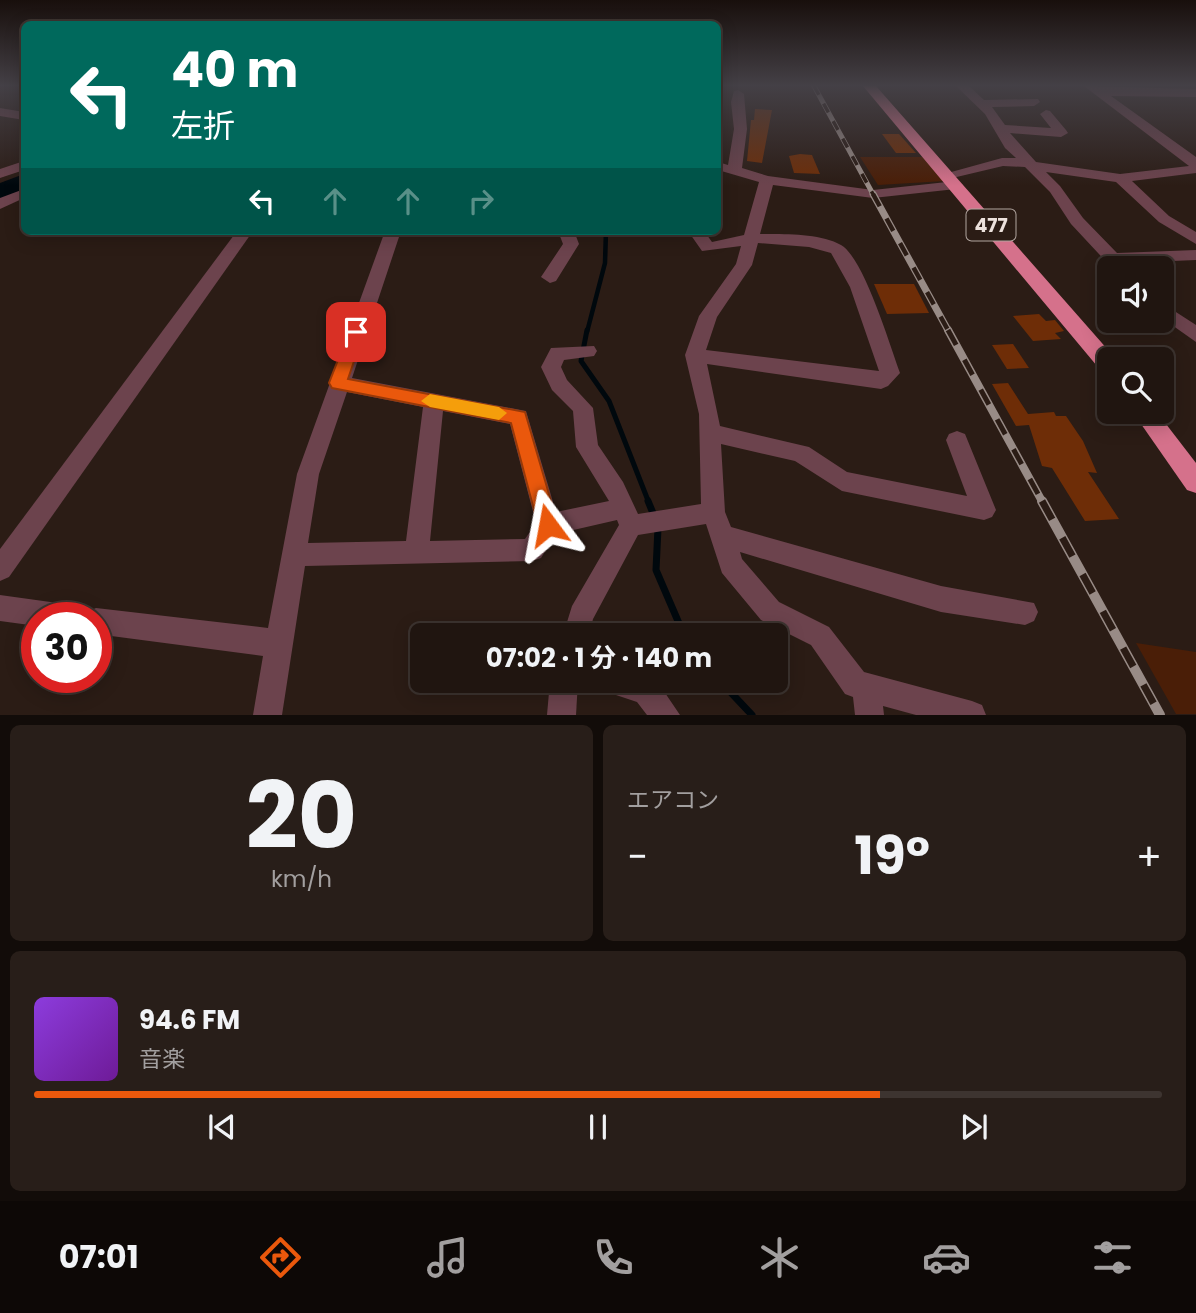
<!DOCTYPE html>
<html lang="ja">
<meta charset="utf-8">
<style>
:root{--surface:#201510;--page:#281e19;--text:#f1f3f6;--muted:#a29f9f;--line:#3d3430;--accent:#ea580c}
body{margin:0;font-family:Poppins,"Noto Sans JP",sans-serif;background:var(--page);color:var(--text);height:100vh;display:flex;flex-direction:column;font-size:26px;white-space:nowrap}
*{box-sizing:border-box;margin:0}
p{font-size:23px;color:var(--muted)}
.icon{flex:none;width:38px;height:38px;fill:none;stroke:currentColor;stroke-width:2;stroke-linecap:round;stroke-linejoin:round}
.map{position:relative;height:715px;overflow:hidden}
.drawer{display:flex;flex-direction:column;gap:10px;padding:10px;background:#120c09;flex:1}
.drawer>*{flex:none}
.top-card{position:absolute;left:21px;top:21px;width:700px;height:214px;border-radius:10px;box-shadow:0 4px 18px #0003,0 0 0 2px var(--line);background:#00695c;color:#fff;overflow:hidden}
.controls{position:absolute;left:1097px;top:256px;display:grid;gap:14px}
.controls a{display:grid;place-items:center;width:77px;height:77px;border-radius:10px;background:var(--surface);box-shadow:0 4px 18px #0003,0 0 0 2px var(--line);font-size:35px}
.speed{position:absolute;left:21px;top:602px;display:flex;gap:14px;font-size:35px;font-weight:700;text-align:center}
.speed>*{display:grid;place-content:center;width:91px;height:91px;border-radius:50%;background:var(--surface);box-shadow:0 4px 18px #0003,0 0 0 2px var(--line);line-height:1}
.speed .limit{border:10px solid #d22;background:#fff;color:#111}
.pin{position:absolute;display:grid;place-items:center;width:60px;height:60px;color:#fff;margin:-30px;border-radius:14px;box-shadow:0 4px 10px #0006}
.me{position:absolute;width:77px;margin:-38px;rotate:347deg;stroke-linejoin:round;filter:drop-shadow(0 0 5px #0008)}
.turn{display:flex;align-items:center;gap:24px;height:147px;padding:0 35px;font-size:32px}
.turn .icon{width:91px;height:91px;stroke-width:2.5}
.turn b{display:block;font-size:49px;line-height:60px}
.lanes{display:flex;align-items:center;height:66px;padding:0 35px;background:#0003;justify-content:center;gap:35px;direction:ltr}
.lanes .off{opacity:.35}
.big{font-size:52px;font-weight:700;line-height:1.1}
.drawer .tile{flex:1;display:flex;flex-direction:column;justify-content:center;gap:10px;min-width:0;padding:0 24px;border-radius:10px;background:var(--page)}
.drawer .dial{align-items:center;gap:0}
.dial b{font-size:91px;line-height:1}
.song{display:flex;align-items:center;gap:21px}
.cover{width:84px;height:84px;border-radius:10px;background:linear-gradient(135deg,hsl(270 70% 55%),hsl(280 70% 35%))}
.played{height:7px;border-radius:4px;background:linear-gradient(90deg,var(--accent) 75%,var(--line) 75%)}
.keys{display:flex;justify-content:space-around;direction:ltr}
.heat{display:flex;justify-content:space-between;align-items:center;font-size:38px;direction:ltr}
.drawer .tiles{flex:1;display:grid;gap:10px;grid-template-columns:1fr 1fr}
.tile:last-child{grid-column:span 2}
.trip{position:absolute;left:410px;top:623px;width:378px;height:70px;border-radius:10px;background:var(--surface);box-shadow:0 4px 18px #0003,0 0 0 2px var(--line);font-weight:700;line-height:70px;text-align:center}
.tab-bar{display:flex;height:112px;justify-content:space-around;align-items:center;background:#0d0806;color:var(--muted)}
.tab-bar .icon{width:49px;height:49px}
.tab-bar .active{color:var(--accent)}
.tab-bar b{font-size:32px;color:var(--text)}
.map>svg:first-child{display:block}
</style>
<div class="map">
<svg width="1196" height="715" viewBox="0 0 1196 715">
<rect width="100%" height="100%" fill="#2b1c15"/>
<g fill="#4a1e07">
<path d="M 860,157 L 925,157 L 945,181 L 878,185 Z"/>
<path d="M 1136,643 L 1196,652 L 1196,714 L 1176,714 Z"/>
</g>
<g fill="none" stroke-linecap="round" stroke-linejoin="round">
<path stroke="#00080d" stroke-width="4.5" d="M 587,332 L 605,263 L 606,231"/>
<path stroke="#00080d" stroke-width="5" d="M 587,330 L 581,361 L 609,401 L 649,503"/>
<g stroke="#00080d" stroke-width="7">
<path d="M 648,501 L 655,518"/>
<path d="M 658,528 L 656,570 L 684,635"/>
<path d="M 720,681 L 752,715"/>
</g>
<path fill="#00080d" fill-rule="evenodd" d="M 24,174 L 24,190 L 0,199 L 0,183 Z"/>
</g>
<g fill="#6e2d07">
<path d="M 755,109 L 772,110 L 762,163 L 747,161 L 751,120 L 754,120 Z"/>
<path d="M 882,134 L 899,134 L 916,153 L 896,153 Z"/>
<path d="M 800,154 L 812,155 L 820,174 L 794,173 L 789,156 Z"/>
<path d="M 874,284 L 914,284 L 929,313 L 887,314 Z"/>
<path d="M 1039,314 L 1046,321 L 1055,320 L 1064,331 L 1055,333 L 1061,339 L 1033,341 L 1013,316 Z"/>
<path d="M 1013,344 L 1029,368 L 1007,369 L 992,345 Z"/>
<path d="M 1008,383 L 1028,414 L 1054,412 L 1056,416 L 1066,416 L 1083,441 L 1097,473 L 1088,472 L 1119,519 L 1085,521 L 1052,468 L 1042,466 L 1029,425 L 1016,426 L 992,384 Z"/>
</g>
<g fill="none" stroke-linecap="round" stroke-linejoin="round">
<g fill="#6c434d" fill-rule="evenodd">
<path d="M 956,86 L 969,86 L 984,100 L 1038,99 L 1040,102 L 1034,106 L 992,107 L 1005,125 L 1051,128 L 1040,114 L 1046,110 L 1050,111 L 1066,130 L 1068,133 L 1061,137 L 1010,133 L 1036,162 L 1120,174 L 1189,166 L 1084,86 L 1196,89 L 1196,97 L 1111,96 L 1196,157 L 1196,173 L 1132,181 L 1169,216 L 1196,232 L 1196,244 L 1159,222 L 1116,182 L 1046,172 L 1060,186 L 1083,218 L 1117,253 L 1196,250 L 1196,260 L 1126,263 L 1130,268 L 1112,268 L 1071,224 L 1050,192 L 1025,167 L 1003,166 L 944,180 L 944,174 L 1002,158 L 1016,158 L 1005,148 L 985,114 Z"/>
<path d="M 738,90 L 744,94 L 747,129 L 742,168 L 768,176 L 873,190 L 956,181 L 963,185 L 956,189 L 873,198 L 773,185 L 760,234 C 784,234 820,233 841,245 C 864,258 890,346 900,373 L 888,386 L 881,389 L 707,364 L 720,426 L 809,447 L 847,472 L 967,496 L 946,440 L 949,434 L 957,431 L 965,434 L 996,510 L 992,517 L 984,520 L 842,491 L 795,461 L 721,444 L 725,512 L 731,527 L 941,586 L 1034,603 L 1038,612 L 1034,621 L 1025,625 L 941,612 L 740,552 L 742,559 L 779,602 L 829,627 L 864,672 L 972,701 L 982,705 L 986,715 L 916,715 L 883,706 L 884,715 L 855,715 L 853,697 L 845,694 L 811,645 L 761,620 L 722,573 L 706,524 L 638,535 L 593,619 L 589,635 L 563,635 L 572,606 L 619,525 L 617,520 L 556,534 L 541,558 L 532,561 L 305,566 L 282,715 L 253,715 L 263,656 L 96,634 L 96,618 L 37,618 L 37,626 L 0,621 L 0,595 L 72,605 L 81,609 L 85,617 L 87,612 L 96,608 L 268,628 L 297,474 L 385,231 L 401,231 L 352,378 L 526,411 L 556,512 L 609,501 L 576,447 L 573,411 L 552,390 L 541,367 L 551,348 L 594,346 L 597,351 L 594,356 L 564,360 L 561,367 L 567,380 L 593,408 L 598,445 L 623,482 L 638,514 L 701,504 L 699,414 L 685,355 L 699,316 L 736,264 L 741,246 L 702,251 L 688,231 L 704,231 L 712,242 L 744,235 L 759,182 L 718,170 L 718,162 L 728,165 L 734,129 L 731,102 L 734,91 ZM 758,243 L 809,247 L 831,253 L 850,287 L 879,371 L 706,350 L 717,317 L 752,265 ZM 347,392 L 423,407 L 406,541 L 308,543 L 319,474 ZM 443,411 L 510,424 L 536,523 L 525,539 L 430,541 Z"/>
<path d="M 0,108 L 24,112 L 24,120 L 0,116 Z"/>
<path d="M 24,161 L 24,170 L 0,178 L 0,169 Z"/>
<path d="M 24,189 L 24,198 L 0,209 L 0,198 Z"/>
<path d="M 237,231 L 253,231 L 9,577 L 0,581 L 0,549 Z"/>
<path d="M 558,231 L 574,231 L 579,244 L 556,281 L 550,283 L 541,277 L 563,244 Z"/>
<path d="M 1162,303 L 1196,325 L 1196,342 L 1162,318 Z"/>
<path d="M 550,681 L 578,681 L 576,715 L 547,715 Z"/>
<path d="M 600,681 L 657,681 L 680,715 L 647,715 L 637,702 L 604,691 Z"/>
</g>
<g fill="#d5718b" fill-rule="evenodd">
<path d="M 863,86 L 876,86 L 1116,359 L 1110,359 L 1110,374 L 1102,372 Z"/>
<path d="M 1132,411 L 1156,411 L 1196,463 L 1196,493 L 1187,490 Z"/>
</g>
<defs>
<path id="rail-far3" d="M 814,86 L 874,196"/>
<path id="rail-far2" d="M 873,194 L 949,332"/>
<path id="rail-far1" d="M 948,330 L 1043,503"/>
<path id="rail" d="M 1042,501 L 1160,715"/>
</defs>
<use href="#rail-far3" stroke="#988b86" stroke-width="5"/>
<use href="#rail-far2" stroke="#988b86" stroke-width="7"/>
<use href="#rail-far1" stroke="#988b86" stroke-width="8"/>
<use href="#rail" stroke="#988b86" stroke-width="10"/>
<use href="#rail-far3" stroke="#2b1c15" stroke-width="3.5" stroke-dasharray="10" stroke-linecap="butt"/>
<use href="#rail-far2" stroke="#2b1c15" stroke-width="4.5" stroke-dasharray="14" stroke-linecap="butt"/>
<use href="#rail-far1" stroke="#2b1c15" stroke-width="5" stroke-dasharray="17" stroke-linecap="butt"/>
<use href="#rail" stroke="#2b1c15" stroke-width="7" stroke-dasharray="21" stroke-linecap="butt"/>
</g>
<linearGradient id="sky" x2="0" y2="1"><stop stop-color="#180f0c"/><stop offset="0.46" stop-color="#444046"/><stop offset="1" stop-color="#444046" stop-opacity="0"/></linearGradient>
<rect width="1196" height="186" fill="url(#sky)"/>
<path fill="#ea580c" stroke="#983908" stroke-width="2" d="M 356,327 L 364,332 L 348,379 L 525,412 L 558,525 L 555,531 L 548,534 L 541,531 L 538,525 L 511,423 L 332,388 L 329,383 L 349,332 Z"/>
<path fill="#f59e0b" d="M 430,394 L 499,407 L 507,413 L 499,420 L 430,407 L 421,401 Z"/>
<g text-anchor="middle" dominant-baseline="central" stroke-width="5" stroke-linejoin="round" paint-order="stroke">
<rect fill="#2b1c15" stroke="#b2a6a0" stroke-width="2" x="966.5" y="209.5" width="49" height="31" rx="5"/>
<g font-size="19" font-weight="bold" fill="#ece1dc">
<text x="991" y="225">477</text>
</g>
</g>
</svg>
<div class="controls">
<a><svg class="icon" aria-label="sound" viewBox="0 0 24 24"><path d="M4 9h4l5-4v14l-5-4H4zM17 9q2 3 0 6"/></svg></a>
<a><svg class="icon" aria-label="search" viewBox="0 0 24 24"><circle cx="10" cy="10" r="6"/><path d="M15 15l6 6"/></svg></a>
</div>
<div class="speed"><div class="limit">30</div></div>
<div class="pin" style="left:356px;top:332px;background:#d93025"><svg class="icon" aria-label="arrive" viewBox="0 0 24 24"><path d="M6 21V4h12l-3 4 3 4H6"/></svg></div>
<svg class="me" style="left:548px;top:525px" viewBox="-20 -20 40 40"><path d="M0-17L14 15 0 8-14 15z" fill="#ea580c" stroke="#fff" stroke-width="4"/></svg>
<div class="trip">07:02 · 1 分 · 140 m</div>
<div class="top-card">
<div class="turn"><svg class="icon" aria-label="left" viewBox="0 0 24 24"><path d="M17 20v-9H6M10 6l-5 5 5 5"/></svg><div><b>40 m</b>左折</div></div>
<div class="lanes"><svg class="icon" aria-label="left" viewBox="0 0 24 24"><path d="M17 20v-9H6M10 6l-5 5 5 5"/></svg><svg class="icon off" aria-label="ahead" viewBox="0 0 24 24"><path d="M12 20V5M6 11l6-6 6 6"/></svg><svg class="icon off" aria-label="ahead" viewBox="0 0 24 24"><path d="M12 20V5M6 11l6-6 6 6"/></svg><svg class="icon off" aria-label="right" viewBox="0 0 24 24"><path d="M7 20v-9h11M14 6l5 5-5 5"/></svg></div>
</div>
</div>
<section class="drawer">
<div class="tiles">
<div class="tile dial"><b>20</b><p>km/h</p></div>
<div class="tile"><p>エアコン</p>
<div class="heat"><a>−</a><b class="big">19°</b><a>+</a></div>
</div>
<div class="tile">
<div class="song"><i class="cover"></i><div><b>94.6 FM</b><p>音楽</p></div></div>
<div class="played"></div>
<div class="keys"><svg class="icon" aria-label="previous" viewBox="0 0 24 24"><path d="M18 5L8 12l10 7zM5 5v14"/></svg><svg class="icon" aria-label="pause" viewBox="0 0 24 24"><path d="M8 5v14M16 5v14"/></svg><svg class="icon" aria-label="next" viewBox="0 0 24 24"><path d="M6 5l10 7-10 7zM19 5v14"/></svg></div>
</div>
</div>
</section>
<nav class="tab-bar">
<b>07:01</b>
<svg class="icon active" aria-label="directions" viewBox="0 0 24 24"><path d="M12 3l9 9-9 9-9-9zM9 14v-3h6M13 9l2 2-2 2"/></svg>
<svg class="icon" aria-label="music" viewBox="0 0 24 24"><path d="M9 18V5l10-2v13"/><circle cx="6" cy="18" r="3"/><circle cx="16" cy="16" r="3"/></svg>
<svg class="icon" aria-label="phone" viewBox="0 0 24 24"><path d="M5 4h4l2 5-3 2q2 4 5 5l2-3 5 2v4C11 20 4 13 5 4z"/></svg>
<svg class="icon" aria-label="climate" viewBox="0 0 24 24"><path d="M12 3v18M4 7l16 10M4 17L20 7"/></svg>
<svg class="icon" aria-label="car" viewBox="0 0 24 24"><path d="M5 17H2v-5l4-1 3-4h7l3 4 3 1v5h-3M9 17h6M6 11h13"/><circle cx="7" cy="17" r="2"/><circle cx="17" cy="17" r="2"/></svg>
<svg class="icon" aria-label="filters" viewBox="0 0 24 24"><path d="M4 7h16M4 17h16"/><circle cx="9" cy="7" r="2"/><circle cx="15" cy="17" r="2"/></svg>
</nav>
